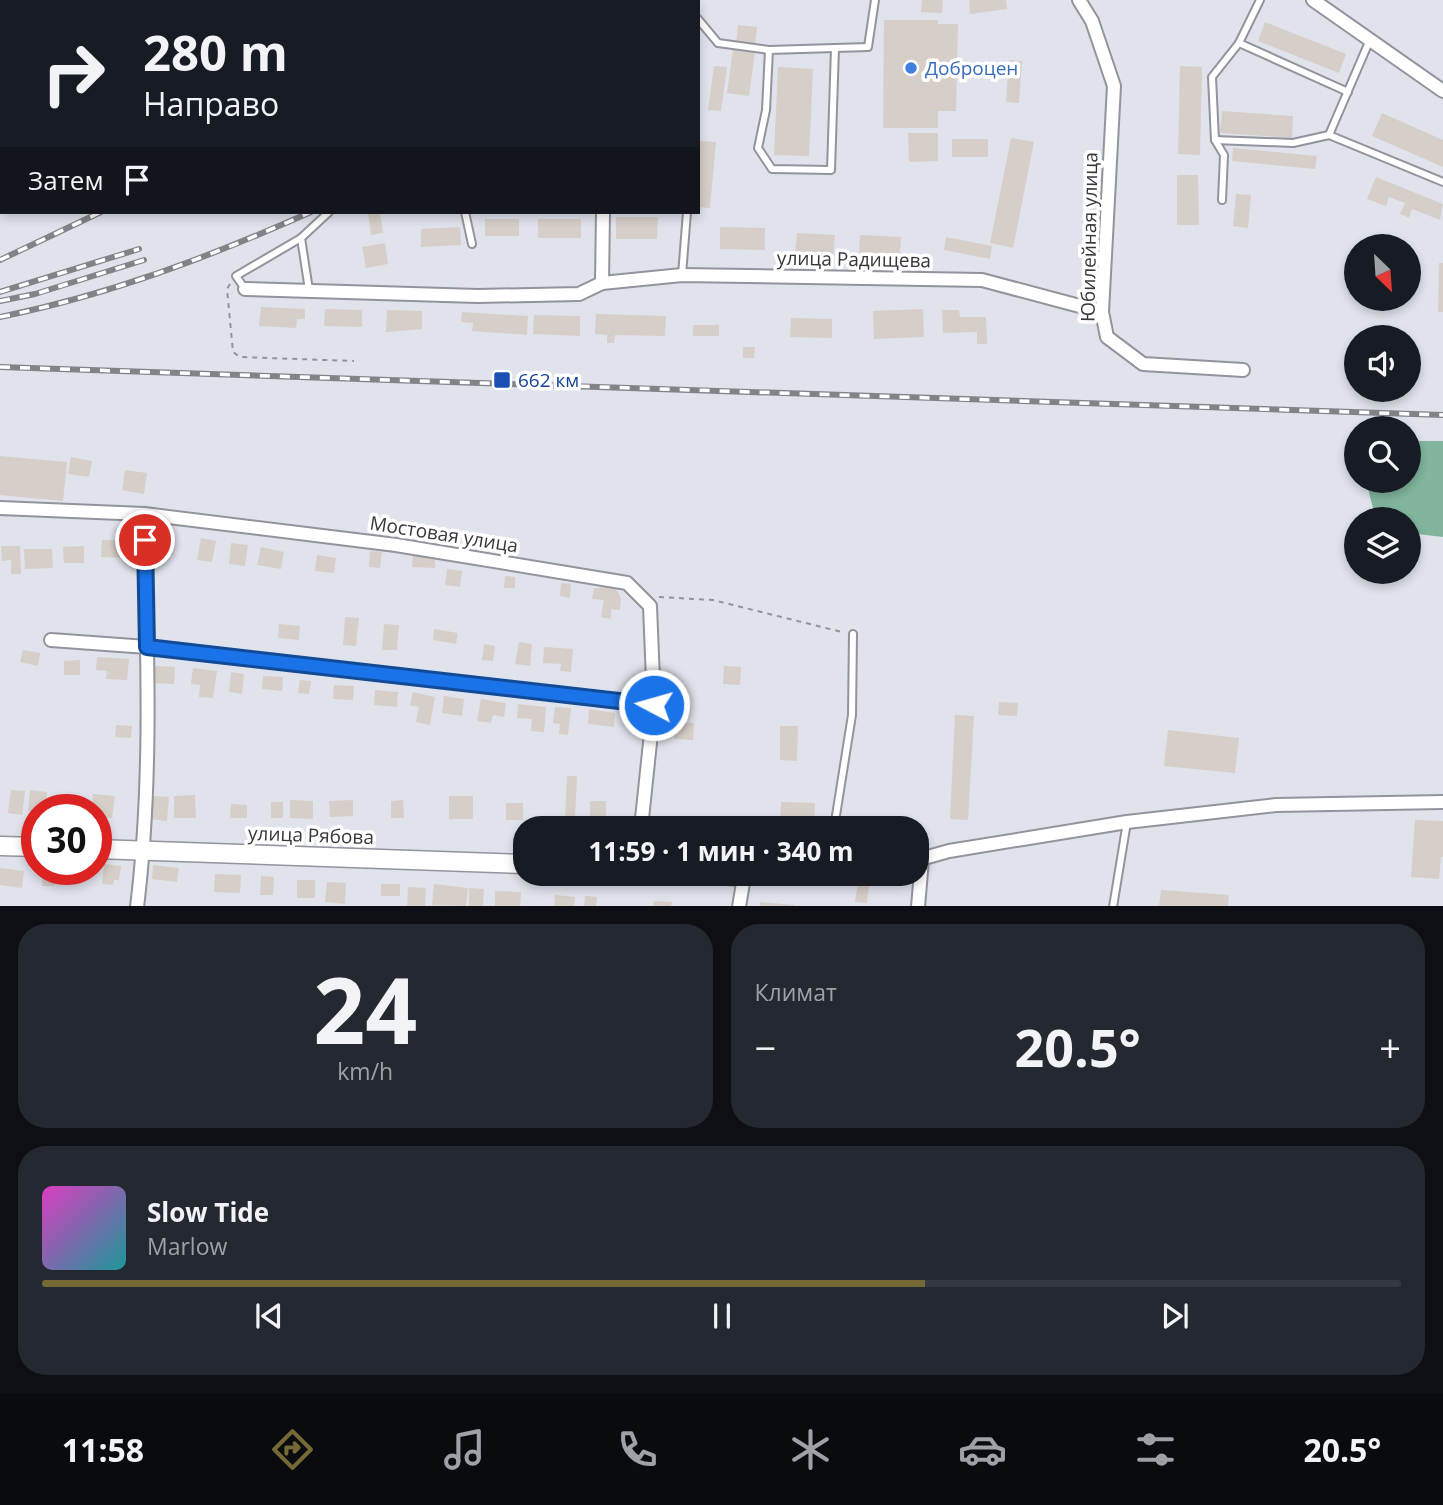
<!DOCTYPE html>
<html lang="ru">
<meta charset="utf-8">
<style>
:root{--surface:#171b24;--page:#242831;--text:#f1f3f6;--muted:#9ea1a6;--line:#363941;--accent:#756936}
body{margin:0;font-family:"Open Sans",sans-serif;background:var(--page);color:var(--text);height:100vh;display:flex;flex-direction:column;font-size:26px;white-space:nowrap}
*{box-sizing:border-box;margin:0}
p{font-size:23px;color:var(--muted)}
.icon{flex:none;width:38px;height:38px;fill:none;stroke:currentColor;stroke-width:2;stroke-linecap:round;stroke-linejoin:round}
.map{position:relative;height:906px;overflow:hidden}
.drawer{display:flex;flex-direction:column;gap:18px;padding:18px;background:#0d0f14;flex:1}
.drawer>*{flex:none}
.guide{position:absolute;left:0px;top:0px;width:700px;height:214px;box-shadow:0 4px 10px #0003;background:#171b24;color:var(--text);overflow:hidden}
.needle{width:46px;rotate:155deg}
.buttons{position:absolute;left:1344px;top:234px;display:grid;gap:14px}
.buttons a{display:grid;place-items:center;width:77px;height:77px;border-radius:50%;background:var(--surface);box-shadow:0 4px 10px #0003;font-size:35px}
.speed{position:absolute;left:21px;top:794px;display:flex;gap:14px;font-size:35px;font-weight:700;text-align:center}
.speed>*{display:grid;place-content:center;width:91px;height:91px;border-radius:50%;background:var(--surface);box-shadow:0 4px 10px #0003;line-height:1}
.speed .limit{border:10px solid #d22;background:#fff;color:#111}
.pin{position:absolute;display:grid;place-items:center;width:60px;height:60px;color:#fff;margin:-30px;border:4px solid #fff;border-radius:50%;box-shadow:0 2px 7px #0007}
.me{position:absolute;width:77px;margin:-38px;rotate:276deg;stroke-linejoin:round;filter:drop-shadow(0 0 5px #0008)}
.turn{display:flex;align-items:center;gap:24px;height:147px;padding:0 28px;font-size:32px}
.turn .icon{width:91px;height:91px;stroke-width:2.5}
.turn b{display:block;font-size:49px;line-height:60px}
.then{display:flex;align-items:center;height:66px;padding:0 28px;background:#0003;gap:14px;font-size:26px}
.big{font-size:52px;font-weight:700;line-height:1.1}
.drawer .card{flex:1;display:flex;flex-direction:column;justify-content:center;gap:10px;min-width:0;padding:0 24px;border-radius:28px;background:var(--page)}
.drawer .dial{align-items:center;gap:0}
.dial b{font-size:91px;line-height:1}
.song{display:flex;align-items:center;gap:21px}
.cover{width:84px;height:84px;border-radius:10px;background:linear-gradient(135deg,hsl(310 70% 55%),hsl(180 70% 35%))}
.played{height:7px;border-radius:4px;background:linear-gradient(90deg,var(--accent) 65%,var(--line) 65%)}
.keys{display:flex;justify-content:space-around;direction:ltr}
.heat{display:flex;justify-content:space-between;align-items:center;font-size:38px;direction:ltr}
.drawer .tiles{flex:1;display:grid;gap:18px;grid-template-columns:1fr 1fr}
.card:last-child{grid-column:span 2}
.trip{position:absolute;left:513px;top:816px;width:416px;height:70px;border-radius:28px;background:var(--surface);box-shadow:0 4px 10px #0003;font-weight:700;line-height:70px;text-align:center}
.tabs{display:flex;height:112px;justify-content:space-around;align-items:center;background:#090b0e;color:var(--muted)}
.tabs .icon{width:49px;height:49px}
.tabs .current{color:var(--accent)}
.tabs b{font-size:32px;color:var(--text)}
.map>svg:first-child{display:block}
</style>
<div class="map">
<svg width="1443" height="907" viewBox="0 0 1443 907">
<rect width="100%" height="100%" fill="#e0e3ec"/>
<path fill="#81b59d" d="M 1409,441 L 1443,441 L 1443,537 L 1409,533 L 1409,520 L 1376,520 L 1366,481 L 1409,481 Z"/>
<g fill="#d6cec8">
<path d="M 922,0 L 943,0 L 942,13 L 921,12 Z"/>
<path d="M 969,0 L 1006,0 L 1007,9 L 970,14 Z"/>
<path d="M 884,20 L 938,20 L 938,24 L 958,24 L 956,111 L 938,111 L 938,128 L 883,128 Z"/>
<path d="M 1265,22 L 1346,54 L 1339,73 L 1258,41 Z"/>
<path d="M 738,25 L 757,27 L 755,45 L 736,43 Z"/>
<path d="M 733,49 L 755,52 L 749,96 L 727,93 Z"/>
<path d="M 1009,60 L 1022,61 L 1019,103 L 1006,102 Z"/>
<path d="M 714,66 L 727,67 L 721,111 L 708,110 Z"/>
<path d="M 1180,66 L 1202,67 L 1200,155 L 1178,154 Z"/>
<path d="M 778,67 L 813,69 L 809,156 L 774,155 Z"/>
<path d="M 1222,111 L 1293,116 L 1292,138 L 1220,133 Z"/>
<path d="M 1382,113 L 1443,140 L 1443,167 L 1372,136 Z"/>
<path d="M 908,133 L 938,133 L 938,161 L 909,162 Z"/>
<path d="M 1011,138 L 1034,142 L 1013,248 L 990,243 Z"/>
<rect x="952" y="139" width="36" height="18"/>
<path d="M 699,141 L 716,142 L 710,208 L 698,207 Z"/>
<path d="M 1233,148 L 1317,156 L 1315,169 L 1232,161 Z"/>
<path d="M 1177,175 L 1198,175 L 1199,225 L 1177,225 Z"/>
<path d="M 1376,177 L 1443,204 L 1440,220 L 1412,209 L 1409,218 L 1400,214 L 1405,203 L 1389,197 L 1386,206 L 1367,199 Z"/>
<path d="M 1236,194 L 1251,195 L 1248,228 L 1233,226 Z"/>
<path d="M 368,212 L 380,212 L 383,233 L 371,235 Z"/>
<path d="M 616,217 L 658,217 L 657,239 L 616,239 Z"/>
<rect x="485" y="219" width="34" height="17"/>
<rect x="538" y="219" width="43" height="19"/>
<path d="M 460,227 L 461,245 L 421,247 L 421,229 Z"/>
<path d="M 720,227 L 765,228 L 765,250 L 720,249 Z"/>
<path d="M 797,233 L 835,235 L 833,256 L 795,253 Z"/>
<path d="M 860,235 L 901,237 L 900,255 L 859,253 Z"/>
<path d="M 946,237 L 992,246 L 990,259 L 944,250 Z"/>
<path d="M 385,243 L 388,264 L 366,268 L 362,247 Z"/>
<path d="M 1439,263 L 1443,263 L 1443,312 L 1438,312 Z"/>
<path d="M 261,307 L 305,309 L 305,319 L 297,319 L 296,328 L 259,326 Z"/>
<path d="M 325,309 L 362,310 L 362,327 L 324,326 Z"/>
<path d="M 923,309 L 924,337 L 874,339 L 873,311 Z"/>
<path d="M 387,310 L 422,311 L 422,329 L 386,332 Z"/>
<path d="M 942,310 L 959,310 L 960,317 L 986,317 L 987,344 L 977,344 L 977,332 L 943,333 Z"/>
<path d="M 462,312 L 528,316 L 527,335 L 472,331 L 473,323 L 461,322 Z"/>
<path d="M 596,314 L 666,316 L 665,336 L 615,335 L 614,343 L 607,343 L 607,335 L 595,334 Z"/>
<path d="M 534,315 L 580,316 L 580,336 L 533,334 Z"/>
<path d="M 791,318 L 832,319 L 832,338 L 790,337 Z"/>
<rect x="693" y="325" width="26" height="11"/>
<path d="M 743,347 L 755,347 L 754,358 L 743,358 Z"/>
<path d="M 0,456 L 67,462 L 63,501 L 0,495 Z"/>
<path d="M 71,457 L 92,461 L 89,477 L 68,474 Z"/>
<path d="M 125,470 L 147,473 L 144,494 L 122,490 Z"/>
<path d="M 201,538 L 216,541 L 212,562 L 197,560 Z"/>
<rect x="157" y="539" width="16" height="16"/>
<path d="M 102,540 L 130,541 L 130,558 L 101,557 Z"/>
<path d="M 231,543 L 248,545 L 245,566 L 229,564 Z"/>
<path d="M 1,546 L 20,546 L 21,574 L 11,574 L 11,560 L 2,561 Z"/>
<path d="M 84,546 L 84,563 L 64,563 L 63,547 Z"/>
<path d="M 261,547 L 284,552 L 281,569 L 257,565 Z"/>
<path d="M 24,549 L 52,549 L 53,568 L 25,569 Z"/>
<path d="M 370,551 L 382,552 L 380,568 L 369,567 Z"/>
<path d="M 317,555 L 336,558 L 334,573 L 315,571 Z"/>
<path d="M 413,555 L 435,556 L 435,568 L 412,567 Z"/>
<path d="M 447,569 L 462,571 L 460,587 L 445,585 Z"/>
<path d="M 505,576 L 515,577 L 515,588 L 504,588 Z"/>
<path d="M 561,583 L 571,584 L 570,598 L 560,596 Z"/>
<path d="M 615,587 L 621,598 L 620,610 L 611,609 L 611,619 L 601,617 L 604,600 L 592,599 L 594,588 Z"/>
<path d="M 345,617 L 359,618 L 356,646 L 343,645 Z"/>
<path d="M 279,624 L 300,626 L 299,640 L 278,638 Z"/>
<path d="M 384,624 L 399,625 L 397,650 L 382,650 Z"/>
<path d="M 434,629 L 458,633 L 456,644 L 433,640 Z"/>
<path d="M 519,642 L 532,644 L 530,666 L 515,664 Z"/>
<path d="M 484,644 L 495,646 L 493,661 L 482,660 Z"/>
<path d="M 544,647 L 573,649 L 571,672 L 560,671 L 561,664 L 543,663 Z"/>
<path d="M 23,650 L 40,653 L 38,666 L 20,662 Z"/>
<path d="M 97,657 L 129,659 L 127,680 L 106,679 L 107,671 L 96,670 Z"/>
<path d="M 80,660 L 80,675 L 64,675 L 64,661 Z"/>
<path d="M 154,666 L 175,667 L 174,684 L 153,683 Z"/>
<path d="M 724,666 L 741,667 L 740,685 L 723,684 Z"/>
<path d="M 193,668 L 217,671 L 213,698 L 199,697 L 200,685 L 191,684 Z"/>
<path d="M 231,672 L 244,674 L 242,694 L 229,692 Z"/>
<path d="M 263,676 L 283,677 L 282,691 L 262,689 Z"/>
<path d="M 300,680 L 311,681 L 309,694 L 298,693 Z"/>
<path d="M 334,685 L 354,686 L 353,700 L 333,699 Z"/>
<path d="M 375,690 L 398,692 L 397,707 L 374,705 Z"/>
<path d="M 413,692 L 435,697 L 430,725 L 416,722 L 419,707 L 410,705 Z"/>
<path d="M 444,696 L 464,699 L 462,716 L 442,713 Z"/>
<path d="M 481,699 L 506,703 L 504,717 L 493,715 L 491,723 L 477,721 Z"/>
<path d="M 999,702 L 1018,703 L 1017,716 L 998,715 Z"/>
<path d="M 518,704 L 546,707 L 544,732 L 531,731 L 532,719 L 517,718 Z"/>
<path d="M 555,707 L 571,708 L 568,735 L 559,734 L 560,724 L 553,723 Z"/>
<path d="M 589,709 L 615,713 L 614,727 L 588,724 Z"/>
<path d="M 955,715 L 974,716 L 968,820 L 950,819 Z"/>
<path d="M 675,722 L 694,723 L 693,740 L 674,739 Z"/>
<path d="M 116,725 L 132,726 L 131,738 L 115,737 Z"/>
<path d="M 780,726 L 798,726 L 797,761 L 780,760 Z"/>
<path d="M 1168,730 L 1239,738 L 1235,773 L 1164,766 Z"/>
<path d="M 567,776 L 577,776 L 575,819 L 565,819 Z"/>
<path d="M 11,790 L 25,791 L 22,815 L 8,813 Z"/>
<path d="M 30,790 L 47,792 L 46,810 L 28,811 Z"/>
<path d="M 93,794 L 115,796 L 112,818 L 96,817 L 96,810 L 92,810 Z"/>
<path d="M 195,795 L 196,818 L 174,818 L 174,796 Z"/>
<path d="M 152,796 L 169,797 L 167,821 L 150,819 Z"/>
<rect x="449" y="796" width="24" height="23"/>
<path d="M 290,800 L 313,801 L 313,819 L 290,818 Z"/>
<path d="M 353,800 L 353,816 L 330,817 L 329,801 Z"/>
<path d="M 403,800 L 404,818 L 391,818 L 391,801 Z"/>
<rect x="590" y="801" width="16" height="19"/>
<rect x="271" y="802" width="12" height="16"/>
<path d="M 781,802 L 815,803 L 814,827 L 780,826 Z"/>
<rect x="506" y="803" width="17" height="17"/>
<path d="M 231,804 L 247,805 L 247,818 L 230,818 Z"/>
<path d="M 1415,820 L 1443,821 L 1443,857 L 1441,857 L 1439,879 L 1411,877 Z"/>
<path d="M 104,864 L 121,866 L 119,880 L 114,880 L 113,885 L 102,884 Z"/>
<path d="M 153,865 L 179,868 L 177,882 L 152,879 Z"/>
<path d="M 0,868 L 24,871 L 22,888 L 0,885 Z"/>
<path d="M 43,870 L 55,870 L 55,886 L 42,886 Z"/>
<path d="M 64,870 L 81,870 L 80,883 L 63,881 Z"/>
<path d="M 215,874 L 241,875 L 240,893 L 214,892 Z"/>
<path d="M 859,874 L 870,876 L 867,903 L 855,902 Z"/>
<path d="M 261,876 L 274,877 L 273,895 L 260,895 Z"/>
<rect x="297" y="880" width="18" height="18"/>
<path d="M 327,882 L 346,883 L 345,904 L 325,902 Z"/>
<rect x="381" y="884" width="19" height="12"/>
<path d="M 434,884 L 468,888 L 466,906 L 432,905 Z"/>
<path d="M 408,887 L 426,888 L 425,907 L 407,907 Z"/>
<path d="M 469,888 L 484,889 L 483,907 L 469,907 Z"/>
<path d="M 1161,890 L 1229,895 L 1228,907 L 1159,907 Z"/>
<path d="M 495,891 L 521,892 L 520,907 L 495,907 Z"/>
<path d="M 555,895 L 575,897 L 574,907 L 554,907 Z"/>
<path d="M 585,896 L 597,897 L 596,907 L 584,907 Z"/>
<path d="M 654,901 L 672,902 L 671,907 L 653,907 Z"/>
<path d="M 760,902 L 795,905 L 795,907 L 760,907 Z"/>
</g>
<g fill="none" stroke-linecap="round" stroke-linejoin="round">
<defs>
<g id="lane">
<path d="M 686,0 L 686,2"/>
<path d="M 698,19 L 718,43 L 769,50 L 868,47 L 875,0"/>
<path d="M 1369,42 L 1329,135 L 1443,182"/>
<path d="M 1239,43 L 1348,92"/>
<path d="M 769,50 L 766,110 L 758,148 L 772,169 L 831,170 L 835,48"/>
<path d="M 1215,140 L 1293,143 L 1329,135"/>
<path d="M 1222,200 L 1224,155 L 1215,140 L 1212,77 L 1239,43 L 1260,0"/>
<path d="M 465,212 L 472,244"/>
<path d="M 301,238 L 309,290"/>
<path d="M 682,275 L 687,212"/>
<path d="M 245,289 L 236,276 L 301,238 L 329,212"/>
<path d="M 834,828 L 852,715 L 853,634"/>
<path d="M 1113,907 L 1127,822"/>
</g>
<g id="street">
<path d="M 1079,0 L 1092,21 L 1114,86 L 1102,312 L 1107,337 L 1143,364 L 1243,370"/>
<path d="M 1313,0 L 1443,91"/>
<path d="M 427,2 L 428,0"/>
<path d="M 676,2 L 678,0"/>
<path d="M 0,65 L 2,65"/>
<path d="M 603,212 L 602,283 L 682,275 L 982,280 L 1102,312"/>
<path d="M 245,289 L 478,296 L 579,294 L 602,283"/>
<path d="M 0,508 L 144,514 L 396,545 L 627,583 L 650,606 L 654,705 L 641,828"/>
<path d="M 51,640 L 147,647 L 654,705"/>
<path d="M 917,860 L 949,851 L 1127,822 L 1276,805 L 1443,802"/>
<path d="M 137,907 C 153,777 147,644 144,514"/>
<path d="M 739,907 L 744,877 L 801,873"/>
<path d="M 918,907 L 922,860"/>
</g>
<g id="secondary">
<path d="M 0,846 L 37,847"/>
<path d="M 96,849 L 525,864"/>
<path d="M 702,873 L 744,877"/>
</g>
</defs>
<use href="#lane" stroke="#91949c" stroke-width="10"/>
<use href="#street" stroke="#91949c" stroke-width="16"/>
<use href="#secondary" stroke="#91949c" stroke-width="21"/>
<g stroke="#91939a" stroke-width="2" stroke-dasharray="5 5" stroke-linecap="butt">
<path d="M 230,284 L 227,289 L 233,352 L 240,357 L 354,361"/>
<path d="M 659,597 L 713,600 L 842,632"/>
</g>
<use href="#lane" stroke="#fff" stroke-width="6"/>
<use href="#street" stroke="#fff" stroke-width="12"/>
<use href="#secondary" stroke="#fff" stroke-width="18"/>
<defs>
<g id="rail">
<path d="M 586,2 L 588,0"/>
<path d="M 0,260 L 101,212"/>
<path d="M 0,292 L 139,249"/>
<path d="M 0,301 L 35,294 L 144,260"/>
<path d="M 0,317 C 109,295 209,257 311,212"/>
<path d="M 0,367 L 1443,415"/>
</g>
</defs>
<use href="#rail" stroke="#818389" stroke-width="6"/>
<use href="#rail" stroke="#fff" stroke-width="3.5" stroke-dasharray="10" stroke-linecap="butt"/>
</g>
<g fill="none" stroke-linecap="round" stroke-linejoin="round">
<defs>
<path id="route" d="M 145,540 L 147,647 L 654,705"/>
</defs>
<use href="#route" stroke="#114b97" stroke-width="18"/>
<use href="#route" stroke="#1a73e8" stroke-width="12"/>
</g>
<circle fill="#3f7fe0" stroke="#fff" stroke-width="2.5" cx="911" cy="68" r="7"/>
<rect fill="#1a4fb4" stroke="#fff" stroke-width="2.5" x="493" y="371" width="18" height="18" rx="3.5"/>
<g text-anchor="middle" dominant-baseline="central" stroke-width="7" stroke-linejoin="round" paint-order="stroke">
<g font-size="19" fill="#366cbe" stroke="#fff" text-anchor="start">
<text x="925" y="68">Доброцен</text>
</g>
<g font-size="19" fill="#37383b" stroke="#fff">
<text transform="translate(1089 237) rotate(-89)">Юбилейная улица</text>
<text transform="translate(854 259) rotate(1)">улица Радищева</text>
<text transform="translate(444 534) rotate(9)">Мостовая улица</text>
<text transform="translate(311 835) rotate(2)">улица Рябова</text>
</g>
<g font-size="19" fill="#164399" stroke="#fff" text-anchor="start">
<text x="518" y="380">662 км</text>
</g>
</g>
</svg>
<div class="buttons">
<a><svg class="needle" viewBox="-14 -14 28 28"><path d="M0-13l5 13h-10z" fill="#e53935"/><path d="M0 13l5-13h-10z" fill="#9ea1a6"/></svg></a>
<a><svg class="icon" aria-label="sound" viewBox="0 0 24 24"><path d="M4 9h4l5-4v14l-5-4H4zM17 9q2 3 0 6"/></svg></a>
<a><svg class="icon" aria-label="search" viewBox="0 0 24 24"><circle cx="10" cy="10" r="6"/><path d="M15 15l6 6"/></svg></a>
<a><svg class="icon" aria-label="layers" viewBox="0 0 24 24"><path d="M12 4l9 5-9 5-9-5zM3 14l9 5 9-5"/></svg></a>
</div>
<div class="speed"><div class="limit">30</div></div>
<div class="pin" style="left:145px;top:540px;background:#d93025"><svg class="icon" aria-label="arrive" viewBox="0 0 24 24"><path d="M6 21V4h12l-3 4 3 4H6"/></svg></div>
<svg class="me" style="left:654px;top:705px" viewBox="-20 -20 40 40"><circle r="17" fill="#1a73e8" stroke="#fff" stroke-width="3"/><path d="M0-11L8 9 0 5-8 9z" fill="#fff"/></svg>
<div class="trip">11:59 · 1 мин · 340 m</div>
<div class="guide">
<div class="turn"><svg class="icon" aria-label="right" viewBox="0 0 24 24"><path d="M7 20v-9h11M14 6l5 5-5 5"/></svg><div><b>280 m</b>Направо</div></div>
<div class="then">Затем<svg class="icon" aria-label="arrive" viewBox="0 0 24 24"><path d="M6 21V4h12l-3 4 3 4H6"/></svg></div>
</div>
</div>
<section class="drawer">
<div class="tiles">
<div class="card dial"><b>24</b><p>km/h</p></div>
<div class="card"><p>Климат</p>
<div class="heat"><a>−</a><b class="big">20.5°</b><a>+</a></div>
</div>
<div class="card">
<div class="song"><i class="cover"></i><div><b>Slow Tide</b><p>Marlow</p></div></div>
<div class="played"></div>
<div class="keys"><svg class="icon" aria-label="previous" viewBox="0 0 24 24"><path d="M18 5L8 12l10 7zM5 5v14"/></svg><svg class="icon" aria-label="pause" viewBox="0 0 24 24"><path d="M8 5v14M16 5v14"/></svg><svg class="icon" aria-label="next" viewBox="0 0 24 24"><path d="M6 5l10 7-10 7zM19 5v14"/></svg></div>
</div>
</div>
</section>
<nav class="tabs">
<b>11:58</b>
<svg class="icon current" aria-label="directions" viewBox="0 0 24 24"><path d="M12 3l9 9-9 9-9-9zM9 14v-3h6M13 9l2 2-2 2"/></svg>
<svg class="icon" aria-label="music" viewBox="0 0 24 24"><path d="M9 18V5l10-2v13"/><circle cx="6" cy="18" r="3"/><circle cx="16" cy="16" r="3"/></svg>
<svg class="icon" aria-label="phone" viewBox="0 0 24 24"><path d="M5 4h4l2 5-3 2q2 4 5 5l2-3 5 2v4C11 20 4 13 5 4z"/></svg>
<svg class="icon" aria-label="climate" viewBox="0 0 24 24"><path d="M12 3v18M4 7l16 10M4 17L20 7"/></svg>
<svg class="icon" aria-label="car" viewBox="0 0 24 24"><path d="M5 17H2v-5l4-1 3-4h7l3 4 3 1v5h-3M9 17h6M6 11h13"/><circle cx="7" cy="17" r="2"/><circle cx="17" cy="17" r="2"/></svg>
<svg class="icon" aria-label="filters" viewBox="0 0 24 24"><path d="M4 7h16M4 17h16"/><circle cx="9" cy="7" r="2"/><circle cx="15" cy="17" r="2"/></svg>
<b>20.5°</b>
</nav>
